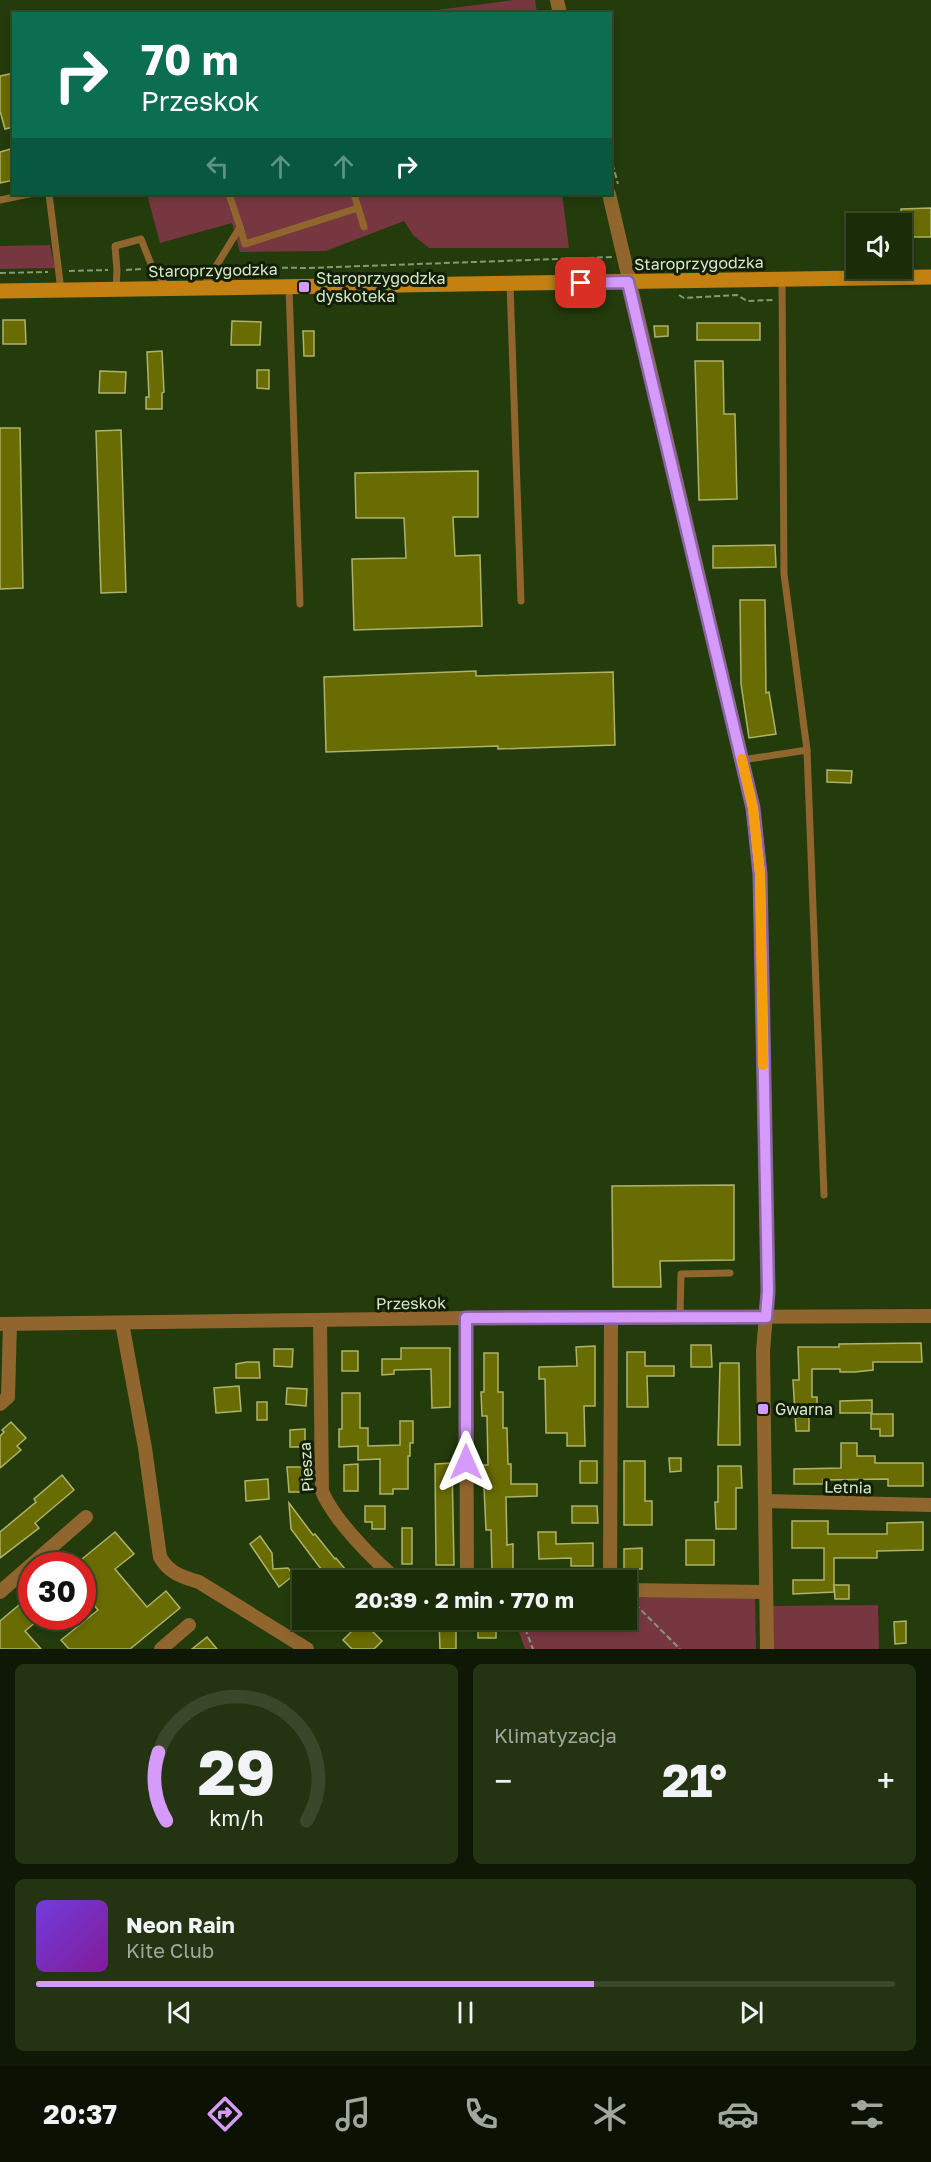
<!DOCTYPE html>
<html lang="pl">
<meta charset="utf-8">
<style>
:root{--surface:#1b2c09;--page:#243412;--text:#f1f3f6;--muted:#a0a79c;--line:#39482a;--accent:#d69bfa}
body{margin:0;font-family:"Golos Text",sans-serif;background:var(--page);color:var(--text);height:100vh;display:flex;flex-direction:column;font-size:22px;white-space:nowrap}
*{box-sizing:border-box;margin:0}
p{font-size:20px;color:var(--muted)}
.icon{flex:none;width:33px;height:33px;fill:none;stroke:currentColor;stroke-width:2;stroke-linecap:round;stroke-linejoin:round}
.map{position:relative;height:1649px;overflow:hidden}
.side{display:flex;flex-direction:column;gap:15px;padding:15px;background:#0f1805;flex:1}
.side>*{flex:none}
.banner{position:absolute;left:12px;top:12px;width:600px;height:183px;border-radius:0px;box-shadow:0 3px 9px #0003,0 0 0 2px var(--line);background:#0b6e4f;color:#fff;overflow:hidden}
.tools{position:absolute;left:846px;top:213px;display:grid;gap:12px}
.tools a{display:grid;place-items:center;width:66px;height:66px;border-radius:0px;background:var(--surface);box-shadow:0 3px 9px #0003,0 0 0 2px var(--line);font-size:30px}
.speed{position:absolute;left:18px;top:1552px;display:flex;gap:12px;font-size:30px;font-weight:700;text-align:center}
.speed>*{display:grid;place-content:center;width:78px;height:78px;border-radius:50%;background:var(--surface);box-shadow:0 3px 9px #0003,0 0 0 2px var(--line);line-height:1}
.speed .limit{border:9px solid #d22;background:#fff;color:#111}
.pin{position:absolute;display:grid;place-items:center;width:51px;height:51px;color:#fff;margin:-26px;border-radius:12px;box-shadow:0 3px 9px #0006}
.me{position:absolute;width:66px;margin:-33px;rotate:0deg;stroke-linejoin:round;filter:drop-shadow(0 0 4px #0008)}
.turn{display:flex;align-items:center;gap:21px;height:126px;padding:0 30px;font-size:27px}
.turn .icon{width:78px;height:78px;stroke-width:2.5}
.turn b{display:block;font-size:42px;line-height:51px}
.lanes{display:flex;align-items:center;height:57px;padding:0 30px;background:#0003;justify-content:center;gap:30px;direction:ltr}
.lanes .off{opacity:.35}
.big{font-size:45px;font-weight:700;line-height:1.1}
.side .card{flex:1;display:flex;flex-direction:column;justify-content:center;gap:9px;min-width:0;padding:0 21px;border-radius:9px;background:var(--page)}
.side .dial{align-items:center;gap:0}
.dial svg{height:156px;overflow:visible;fill:none;stroke:var(--line);stroke-width:7;stroke-linecap:round;text-anchor:middle}
.dial text{fill:var(--text);stroke:none}
.song{display:flex;align-items:center;gap:18px}
.cover{width:72px;height:72px;border-radius:9px;background:linear-gradient(135deg,hsl(260 70% 55%),hsl(290 70% 35%))}
.played{height:6px;border-radius:3px;background:linear-gradient(90deg,var(--accent) 65%,var(--line) 65%)}
.keys{display:flex;justify-content:space-around;direction:ltr}
.heat{display:flex;justify-content:space-between;align-items:center;font-size:33px;direction:ltr}
.side .tiles{flex:1;display:grid;gap:15px;grid-template-columns:1fr 1fr}
.card:last-child{grid-column:span 2}
.trip{position:absolute;left:292px;top:1570px;width:345px;height:60px;border-radius:0px;background:var(--surface);box-shadow:0 3px 9px #0003,0 0 0 2px var(--line);font-weight:700;line-height:60px;text-align:center}
.tabs{display:flex;height:96px;justify-content:space-around;align-items:center;background:#0b1204;color:var(--muted)}
.tabs .icon{width:42px;height:42px}
.tabs .on{color:var(--accent)}
.tabs b{font-size:27px;color:var(--text)}
.map>svg:first-child{display:block}
</style>
<div class="map">
<svg width="931" height="1649" viewBox="0 0 931 1649">
<rect width="100%" height="100%" fill="#243b0c"/>
<g fill="#773741">
<path d="M 513,0 L 535,0 L 537,13 L 414,13 Z"/>
<path d="M 147,194 L 562,194 L 569,248 L 429,248 L 413,235 L 404,221 L 326,251 L 240,252 L 232,223 L 160,243 Z"/>
<path d="M 50,245 L 55,268 L 0,269 L 0,246 Z"/>
<path d="M 627,1597 L 755,1598 L 756,1649 L 525,1649 L 515,1620 L 627,1620 Z"/>
<path d="M 878,1605 L 879,1649 L 769,1649 L 769,1606 Z"/>
</g>
<g fill="#696c02" stroke="#aeb36b" stroke-width="1.5">
<path d="M 14,73 L 14,127 L 5,129 L 0,111 L 0,76 Z"/>
<path d="M 14,148 L 14,180 L 0,183 L 0,152 Z"/>
<path d="M 931,208 L 931,237 L 902,237 L 901,209 Z"/>
<path d="M 3,320 L 25,320 L 26,344 L 3,344 Z"/>
<path d="M 232,321 L 261,322 L 260,345 L 231,345 Z"/>
<rect x="697" y="323" width="63" height="17"/>
<path d="M 654,326 L 668,326 L 668,336 L 655,337 Z"/>
<path d="M 303,331 L 314,331 L 314,356 L 304,356 Z"/>
<path d="M 162,351 L 164,392 L 162,393 L 162,409 L 146,409 L 146,397 L 149,397 L 147,352 Z"/>
<path d="M 695,361 L 723,361 L 724,414 L 735,414 L 737,499 L 699,500 Z"/>
<path d="M 257,370 L 269,370 L 269,389 L 257,388 Z"/>
<path d="M 100,371 L 126,372 L 125,393 L 99,393 Z"/>
<path d="M 0,428 L 20,428 L 23,588 L 0,589 Z"/>
<path d="M 121,430 L 126,592 L 101,593 L 96,431 Z"/>
<path d="M 478,471 L 478,517 L 453,517 L 455,556 L 480,555 L 482,626 L 354,630 L 352,559 L 406,558 L 404,518 L 356,518 L 355,473 Z"/>
<path d="M 775,545 L 776,567 L 713,568 L 713,546 Z"/>
<path d="M 740,600 L 765,600 L 766,693 L 769,692 L 776,734 L 749,738 L 741,684 Z"/>
<path d="M 476,671 L 476,676 L 613,672 L 615,745 L 498,749 L 498,746 L 326,752 L 324,677 Z"/>
<path d="M 827,770 L 852,771 L 851,783 L 827,782 Z"/>
<path d="M 734,1185 L 734,1260 L 660,1261 L 661,1287 L 613,1287 L 612,1186 Z"/>
<path d="M 921,1343 L 922,1362 L 873,1362 L 873,1370 L 855,1372 L 840,1372 L 840,1369 L 812,1369 L 812,1397 L 817,1397 L 817,1410 L 809,1410 L 809,1431 L 796,1431 L 793,1380 L 799,1380 L 798,1347 L 839,1347 L 839,1344 Z"/>
<path d="M 691,1345 L 711,1345 L 712,1367 L 691,1367 Z"/>
<path d="M 595,1346 L 595,1406 L 584,1406 L 585,1446 L 567,1446 L 567,1433 L 546,1433 L 545,1379 L 539,1379 L 539,1367 L 577,1366 L 576,1347 Z"/>
<path d="M 401,1348 L 450,1348 L 450,1407 L 432,1408 L 431,1369 L 394,1370 L 394,1374 L 382,1375 L 382,1359 L 401,1359 Z"/>
<path d="M 274,1349 L 293,1349 L 292,1367 L 274,1366 Z"/>
<rect x="342" y="1351" width="16" height="20"/>
<path d="M 627,1352 L 645,1352 L 645,1366 L 674,1366 L 674,1376 L 647,1376 L 648,1407 L 627,1407 Z"/>
<path d="M 484,1353 L 498,1353 L 498,1392 L 503,1392 L 503,1428 L 507,1428 L 508,1464 L 511,1464 L 511,1484 L 537,1484 L 537,1496 L 506,1497 L 507,1545 L 513,1544 L 513,1571 L 492,1571 L 491,1530 L 486,1530 L 483,1465 L 488,1465 L 487,1416 L 482,1416 L 481,1392 L 484,1392 Z"/>
<path d="M 247,1362 L 259,1362 L 260,1378 L 236,1378 L 236,1364 Z"/>
<path d="M 720,1363 L 739,1363 L 740,1445 L 718,1445 Z"/>
<path d="M 239,1386 L 241,1411 L 216,1413 L 214,1388 Z"/>
<path d="M 287,1388 L 307,1389 L 306,1406 L 286,1404 Z"/>
<path d="M 342,1393 L 360,1393 L 360,1428 L 368,1428 L 368,1446 L 400,1445 L 400,1421 L 413,1421 L 413,1443 L 410,1443 L 410,1456 L 408,1456 L 408,1489 L 393,1489 L 393,1494 L 380,1494 L 380,1459 L 358,1460 L 358,1446 L 339,1447 L 339,1429 L 342,1429 Z"/>
<path d="M 872,1400 L 872,1413 L 840,1413 L 840,1401 Z"/>
<rect x="257" y="1402" width="10" height="18"/>
<path d="M 871,1414 L 893,1414 L 893,1436 L 880,1436 L 880,1429 L 871,1429 Z"/>
<path d="M 11,1422 L 26,1438 L 17,1446 L 21,1450 L 0,1468 L 0,1436 L 4,1432 L 2,1430 Z"/>
<path d="M 305,1429 L 305,1447 L 290,1447 L 290,1430 Z"/>
<path d="M 841,1443 L 857,1443 L 857,1456 L 875,1456 L 875,1463 L 923,1463 L 923,1486 L 888,1486 L 888,1479 L 823,1480 L 823,1484 L 794,1484 L 794,1469 L 841,1468 Z"/>
<path d="M 669,1458 L 681,1458 L 681,1471 L 670,1472 Z"/>
<rect x="580" y="1461" width="17" height="22"/>
<path d="M 624,1461 L 645,1461 L 645,1501 L 652,1501 L 652,1525 L 624,1525 Z"/>
<path d="M 452,1463 L 454,1565 L 436,1565 L 435,1464 Z"/>
<path d="M 358,1464 L 358,1491 L 344,1491 L 344,1465 Z"/>
<path d="M 718,1466 L 741,1466 L 742,1488 L 736,1488 L 736,1529 L 716,1529 L 715,1502 L 718,1502 Z"/>
<path d="M 287,1467 L 303,1467 L 304,1492 L 289,1492 Z"/>
<path d="M 62,1475 L 74,1490 L 35,1523 L 39,1528 L 0,1558 L 0,1532 L 36,1502 L 34,1499 Z"/>
<path d="M 268,1479 L 269,1499 L 246,1501 L 245,1481 Z"/>
<path d="M 289,1503 L 313,1535 L 315,1534 L 335,1559 L 336,1558 L 355,1581 L 330,1581 L 291,1529 Z"/>
<path d="M 365,1506 L 385,1506 L 385,1529 L 372,1529 L 372,1522 L 365,1522 Z"/>
<path d="M 572,1506 L 597,1506 L 598,1523 L 572,1523 Z"/>
<path d="M 792,1521 L 828,1521 L 828,1534 L 887,1534 L 887,1523 L 923,1522 L 923,1550 L 877,1551 L 877,1558 L 834,1558 L 834,1592 L 793,1594 L 793,1580 L 824,1580 L 824,1548 L 792,1548 Z"/>
<rect x="402" y="1528" width="10" height="36"/>
<path d="M 115,1532 L 134,1554 L 115,1569 L 147,1607 L 166,1591 L 180,1608 L 130,1649 L 69,1649 L 61,1640 L 98,1610 L 82,1591 L 82,1559 Z"/>
<path d="M 538,1532 L 556,1532 L 556,1544 L 593,1543 L 593,1566 L 571,1566 L 571,1558 L 539,1559 Z"/>
<path d="M 260,1536 L 272,1553 L 273,1569 L 288,1568 L 294,1575 L 279,1587 L 250,1544 Z"/>
<rect x="686" y="1540" width="28" height="25"/>
<path d="M 642,1548 L 642,1569 L 624,1569 L 624,1549 Z"/>
<path d="M 834,1585 L 849,1585 L 849,1599 L 835,1599 Z"/>
<path d="M 32,1594 L 32,1617 L 36,1622 L 25,1631 L 41,1649 L 0,1649 L 0,1621 Z"/>
<path d="M 439,1620 L 456,1620 L 456,1649 L 440,1649 Z"/>
<rect x="478" y="1620" width="18" height="18"/>
<path d="M 362,1621 L 382,1641 L 374,1649 L 352,1649 L 343,1640 Z"/>
<path d="M 906,1621 L 906,1643 L 895,1644 L 894,1622 Z"/>
<path d="M 207,1637 L 217,1649 L 192,1649 Z"/>
</g>
<g fill="none" stroke-linecap="round" stroke-linejoin="round">
<g stroke="#859a72" stroke-width="2" stroke-dasharray="6 3" stroke-linecap="butt">
<path d="M 610,155 L 618,184"/>
<path d="M 228,267 L 308,268 L 612,257"/>
<path d="M 165,268 L 204,267"/>
<path d="M 126,270 L 141,269"/>
<path d="M 69,271 L 108,270"/>
<path d="M 0,273 L 48,272"/>
<path d="M 679,295 L 684,298 L 737,295 L 747,301 L 773,300"/>
<path d="M 635,1604 L 680,1649"/>
<path d="M 522,1620 L 533,1649"/>
</g>
<g stroke="#90662e" stroke-width="7">
<path d="M 49,194 L 61,290"/>
<path d="M 354,194 L 364,227"/>
<path d="M 0,200 L 29,194"/>
<path d="M 240,227 L 245,244 L 358,208"/>
<path d="M 782,280 L 784,574 L 807,750"/>
<path d="M 510,284 L 521,601"/>
<path d="M 204,286 L 240,227 L 229,194"/>
<path d="M 289,288 L 300,604"/>
<path d="M 116,290 L 117,270 L 115,246 L 141,239 L 153,269 L 168,288"/>
<path d="M 742,760 L 807,750 L 824,1195"/>
<path d="M 680,1318 L 681,1274 L 730,1273"/>
</g>
<g stroke="#90662e" stroke-width="14">
<path d="M 557,0 L 560,14"/>
<path d="M 609,194 L 753,808 L 760,874 L 768,1291 L 763,1351 L 767,1649"/>
<path d="M 466,1318 L 467,1581"/>
<path d="M 320,1322 L 322,1491 C 333,1519 375,1562 399,1581"/>
<path d="M 122,1323 L 145,1448 L 160,1557 C 169,1573 182,1577 199,1582 L 307,1649"/>
<path d="M 0,1324 L 466,1318 L 931,1316"/>
<path d="M 0,1404 L 8,1397 L 10,1324"/>
<path d="M 765,1501 L 931,1505"/>
<path d="M 610,1581 L 611,1318"/>
<path d="M 627,1590 L 766,1592"/>
<path d="M 0,1592 L 86,1517"/>
<path d="M 161,1649 L 189,1625"/>
</g>
<path stroke="#c48112" stroke-width="15" d="M 0,291 L 931,277"/>
</g>
<g fill="none" stroke-linecap="round" stroke-linejoin="round">
<defs>
<path id="route" d="M 466,1462 L 466,1318 L 766,1317 L 768,1291 L 760,874 L 753,808 L 628,282 L 581,283"/>
</defs>
<use href="#route" stroke="#8b65a2" stroke-width="15"/>
<use href="#route" stroke="#d69bfa" stroke-width="10"/>
<path stroke="#f59e0b" stroke-width="10" d="M 742,759 L 753,808 L 760,874 L 763,1065"/>
</g>
<g fill="#d69bfa" stroke="#121f06" stroke-width="2">
<rect x="298" y="281" width="12" height="12" rx="3"/>
<rect x="757" y="1403" width="12" height="12" rx="3"/>
</g>
<g text-anchor="middle" dominant-baseline="central" stroke-width="6" stroke-linejoin="round" paint-order="stroke">
<g font-size="16" fill="#d6e9c8" stroke="#121f06">
<text transform="translate(699 263) rotate(-1)">Staroprzygodzka</text>
<text transform="translate(213 270) rotate(-1)">Staroprzygodzka</text>
<text transform="translate(411 1303) rotate(-1)">Przeskok</text>
<text transform="translate(306 1467) rotate(-94)">Piesza</text>
<text transform="translate(848 1487) rotate(1)">Letnia</text>
</g>
<g font-size="16" fill="#d6e9c8" stroke="#121f06" text-anchor="start">
<text x="316" y="278">Staroprzygodzka<tspan x="316" dy="18">dyskoteka</tspan></text>
<text x="775" y="1409">Gwarna</text>
</g>
</g>
</svg>
<div class="tools">
<a><svg class="icon" aria-label="sound" viewBox="0 0 24 24"><path d="M4 9h4l5-4v14l-5-4H4zM17 9q2 3 0 6"/></svg></a>
</div>
<div class="speed"><div class="limit">30</div></div>
<div class="pin" style="left:581px;top:283px;background:#d93025"><svg class="icon" aria-label="arrive" viewBox="0 0 24 24"><path d="M6 21V4h12l-3 4 3 4H6"/></svg></div>
<svg class="me" style="left:466px;top:1462px" viewBox="-20 -20 40 40"><path d="M0-17L14 15 0 8-14 15z" fill="#d69bfa" stroke="#fff" stroke-width="4"/></svg>
<div class="trip">20:39 · 2 min · 770 m</div>
<div class="banner">
<div class="turn"><svg class="icon" aria-label="right" viewBox="0 0 24 24"><path d="M7 20v-9h11M14 6l5 5-5 5"/></svg><div><b>70 m</b>Przeskok</div></div>
<div class="lanes"><svg class="icon off" aria-label="left" viewBox="0 0 24 24"><path d="M17 20v-9H6M10 6l-5 5 5 5"/></svg><svg class="icon off" aria-label="ahead" viewBox="0 0 24 24"><path d="M12 20V5M6 11l6-6 6 6"/></svg><svg class="icon off" aria-label="ahead" viewBox="0 0 24 24"><path d="M12 20V5M6 11l6-6 6 6"/></svg><svg class="icon" aria-label="right" viewBox="0 0 24 24"><path d="M7 20v-9h11M14 6l5 5-5 5"/></svg></div>
</div>
</div>
<section class="side">
<div class="tiles">
<div class="card dial"><svg viewBox="0 0 100 80">
<path d="M14 69A42 42 0 1 1 86 69"/>
<path d="M14 69A42 42 0 0 1 10 34" stroke="#d69bfa"/>
<text x="50" y="56" font-size="32" font-weight="700">29</text>
<text x="50" y="72" font-size="11">km/h</text>
</svg></div>
<div class="card"><p>Klimatyzacja</p>
<div class="heat"><a>−</a><b class="big">21°</b><a>+</a></div>
</div>
<div class="card">
<div class="song"><i class="cover"></i><div><b>Neon Rain</b><p>Kite Club</p></div></div>
<div class="played"></div>
<div class="keys"><svg class="icon" aria-label="previous" viewBox="0 0 24 24"><path d="M18 5L8 12l10 7zM5 5v14"/></svg><svg class="icon" aria-label="pause" viewBox="0 0 24 24"><path d="M8 5v14M16 5v14"/></svg><svg class="icon" aria-label="next" viewBox="0 0 24 24"><path d="M6 5l10 7-10 7zM19 5v14"/></svg></div>
</div>
</div>
</section>
<nav class="tabs">
<b>20:37</b>
<svg class="icon on" aria-label="directions" viewBox="0 0 24 24"><path d="M12 3l9 9-9 9-9-9zM9 14v-3h6M13 9l2 2-2 2"/></svg>
<svg class="icon" aria-label="music" viewBox="0 0 24 24"><path d="M9 18V5l10-2v13"/><circle cx="6" cy="18" r="3"/><circle cx="16" cy="16" r="3"/></svg>
<svg class="icon" aria-label="phone" viewBox="0 0 24 24"><path d="M5 4h4l2 5-3 2q2 4 5 5l2-3 5 2v4C11 20 4 13 5 4z"/></svg>
<svg class="icon" aria-label="climate" viewBox="0 0 24 24"><path d="M12 3v18M4 7l16 10M4 17L20 7"/></svg>
<svg class="icon" aria-label="car" viewBox="0 0 24 24"><path d="M5 17H2v-5l4-1 3-4h7l3 4 3 1v5h-3M9 17h6M6 11h13"/><circle cx="7" cy="17" r="2"/><circle cx="17" cy="17" r="2"/></svg>
<svg class="icon" aria-label="filters" viewBox="0 0 24 24"><path d="M4 7h16M4 17h16"/><circle cx="9" cy="7" r="2"/><circle cx="15" cy="17" r="2"/></svg>
</nav>
